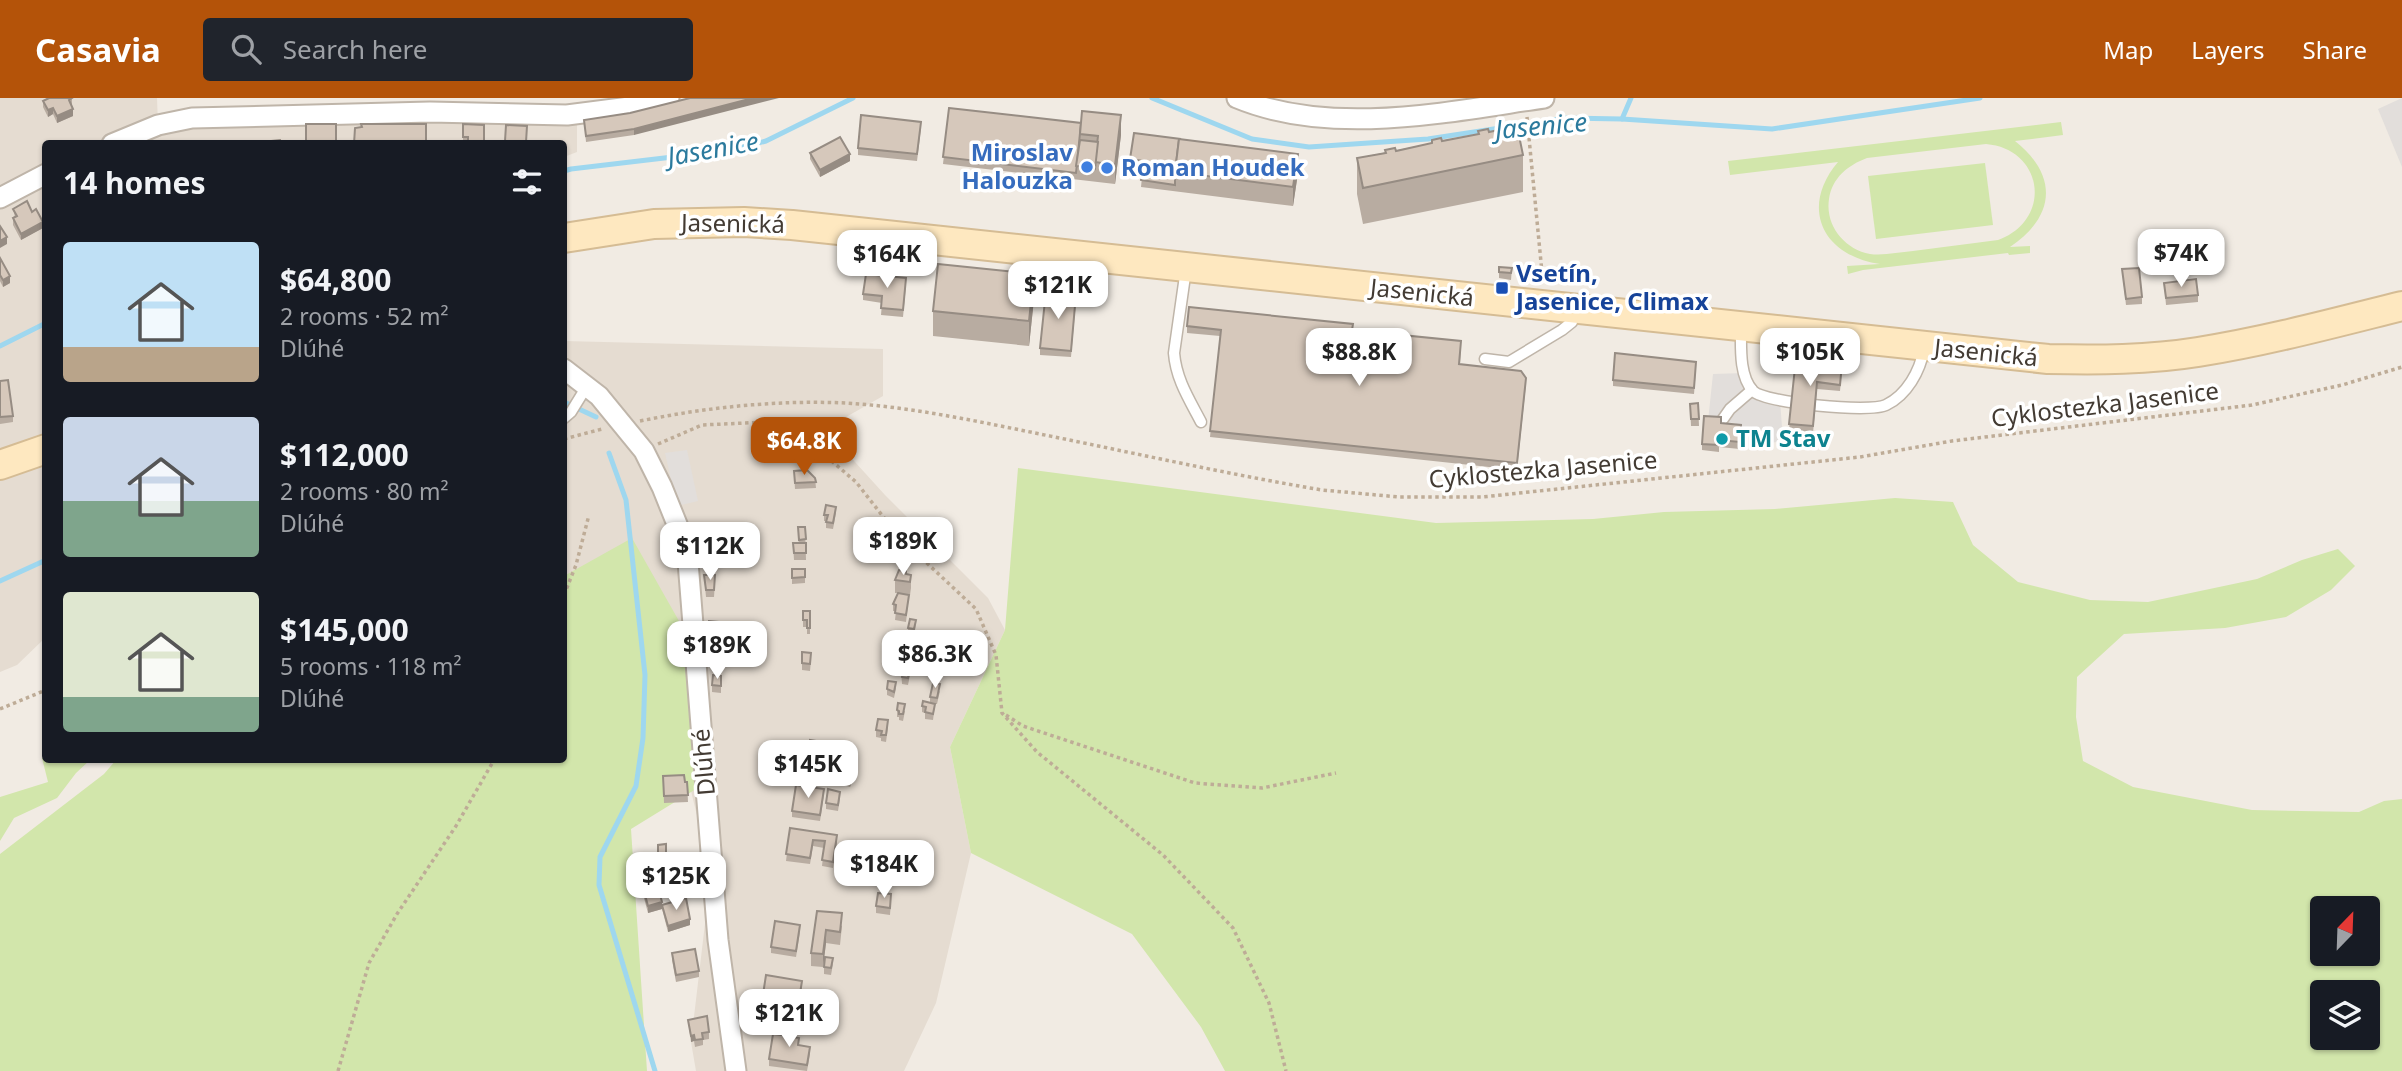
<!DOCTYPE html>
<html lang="en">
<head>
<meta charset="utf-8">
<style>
	:root { --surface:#171b24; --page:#20242c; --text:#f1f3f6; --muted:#9ea1a6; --accent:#b45309 }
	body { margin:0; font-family:"Noto Sans",sans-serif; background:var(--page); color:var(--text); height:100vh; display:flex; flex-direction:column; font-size:26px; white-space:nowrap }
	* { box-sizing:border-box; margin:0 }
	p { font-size:23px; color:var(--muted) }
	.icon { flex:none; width:38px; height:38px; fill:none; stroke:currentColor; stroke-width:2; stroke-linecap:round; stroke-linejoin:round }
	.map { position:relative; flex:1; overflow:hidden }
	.sheet { position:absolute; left:42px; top:42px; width:525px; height:623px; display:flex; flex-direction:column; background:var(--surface); border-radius:7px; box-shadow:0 2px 5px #0004 }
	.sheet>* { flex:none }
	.needle { width:46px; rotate:23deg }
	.tools { position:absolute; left:2310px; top:798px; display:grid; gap:14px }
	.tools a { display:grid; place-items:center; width:70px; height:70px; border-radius:7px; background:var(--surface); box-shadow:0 2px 5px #0004; font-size:35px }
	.price { position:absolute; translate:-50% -60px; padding:0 16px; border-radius:14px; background:#fff; color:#222; font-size:23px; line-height:46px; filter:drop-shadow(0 2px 4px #0008) }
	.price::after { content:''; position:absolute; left:50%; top:42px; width:21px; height:16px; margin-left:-10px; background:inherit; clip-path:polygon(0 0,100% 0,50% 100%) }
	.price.selected { background:var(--accent); color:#fff }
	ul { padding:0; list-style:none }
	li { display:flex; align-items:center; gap:21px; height:175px; padding:0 21px }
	li span { display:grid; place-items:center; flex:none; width:196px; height:140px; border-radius:7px; color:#555 }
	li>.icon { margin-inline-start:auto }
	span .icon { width:84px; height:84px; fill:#fffc; stroke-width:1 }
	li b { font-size:30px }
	h2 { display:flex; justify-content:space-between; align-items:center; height:84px; padding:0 21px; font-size:30px }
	header { display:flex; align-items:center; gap:42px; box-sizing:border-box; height:98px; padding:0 35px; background:var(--accent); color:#fff }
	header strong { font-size:33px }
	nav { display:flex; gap:38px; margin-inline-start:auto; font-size:24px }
	.search { width:490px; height:63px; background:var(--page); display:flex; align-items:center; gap:18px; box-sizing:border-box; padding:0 24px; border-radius:7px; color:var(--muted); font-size:26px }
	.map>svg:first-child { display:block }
	.residential { fill:#e5dcd1 }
	.green { fill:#d2e6ab; fill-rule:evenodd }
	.parking { fill:#e2dedb }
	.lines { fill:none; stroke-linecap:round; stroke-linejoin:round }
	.stream { stroke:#9ed7ef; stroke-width:5 }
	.lane-casing { stroke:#bfb5a9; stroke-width:13 }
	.street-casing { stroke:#bfb5a9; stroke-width:23 }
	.secondary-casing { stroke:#d5bc94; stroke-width:32 }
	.path { stroke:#beac97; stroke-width:3.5; stroke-dasharray:3.5 3.5; stroke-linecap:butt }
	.lane { stroke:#fff; stroke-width:10 }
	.street { stroke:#fff; stroke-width:19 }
	.secondary { stroke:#fee8c0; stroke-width:28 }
	.wall { fill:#b8aca1 }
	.shaded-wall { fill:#968c83 }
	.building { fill:#d6c8bb; stroke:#968c83; stroke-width:2 }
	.shop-dot { fill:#3f7fe0; stroke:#fff; stroke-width:2.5 }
	.transit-dot { fill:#1a4fb4; stroke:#fff; stroke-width:2.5 }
	.culture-dot { fill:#0f9aa8; stroke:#fff; stroke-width:2.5 }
	.labels { text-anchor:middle; stroke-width:7; stroke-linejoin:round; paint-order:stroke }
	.shop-label { font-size:24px; font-weight:bold; fill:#366cbe; stroke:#fff; text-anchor:end }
	.street-label { font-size:24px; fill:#433b33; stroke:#fff }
	.transit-label { font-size:24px; font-weight:bold; fill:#164399; stroke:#fff; text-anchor:start }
	.culture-label { font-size:24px; font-weight:bold; fill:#0d838f; stroke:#fff; text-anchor:start }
	.water-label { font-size:26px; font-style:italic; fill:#2b7a9d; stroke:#fff }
</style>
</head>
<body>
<header>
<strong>Casavia</strong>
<div class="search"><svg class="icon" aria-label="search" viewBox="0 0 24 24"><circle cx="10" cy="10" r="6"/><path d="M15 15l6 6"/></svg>Search here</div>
<nav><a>Map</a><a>Layers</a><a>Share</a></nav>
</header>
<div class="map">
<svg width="2402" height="973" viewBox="0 0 2402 973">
	<rect width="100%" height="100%" fill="#f1ebe3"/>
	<!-- residential -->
	<g class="residential">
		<path d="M0,0H157L158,27L211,28L439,24L577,27V54L564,59V46H46L45,540L17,567L0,574Z"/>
		<path d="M564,243L883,251V298L825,331L885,397L988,500L1005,532L950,649L971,755L936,905L904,973H696L691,944L711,775L642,492L564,500Z"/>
	</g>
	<!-- green -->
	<g class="green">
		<path d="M2061,24L2063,37L2015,43C2059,78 2055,119 2010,149L2030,148V155L2009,157L2008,155L1863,172L1848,176L1847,168L1880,166C1823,158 1799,110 1838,64L1730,77L1728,63ZM1986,46C2044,51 2053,122 1998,142C1970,146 1941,149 1913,153C1899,154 1883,158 1870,156C1844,151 1825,127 1829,101C1832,80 1848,67 1867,60Z"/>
		<path d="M1985,65L1993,127L1876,141L1868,78Z"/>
		<path d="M1018,370L1436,425L1593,421L1664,414L1775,411L1895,400L1953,404L1973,447L2018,484L2090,502L2148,504L2257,481L2302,462L2338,451L2355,468L2331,492L2286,519L2225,530L2124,536L2077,579L2076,619L2083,663L2133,689L2252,712L2359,714L2384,703L2402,701V973H1225L1201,929L1132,836L971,755L950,649L1005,532ZM2368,810V856H2322V810ZM2368,894V940H2322V894Z"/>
		<path d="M632,440L705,569L709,683L631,731L647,973H0V756L104,676L116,662H564V478Z"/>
		<path d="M45,658L46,662H90L76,675L57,700L14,720L0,743V699L48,684L42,660Z"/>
	</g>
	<!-- parking -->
	<g class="parking">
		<path d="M2402,0V69L2378,11Z"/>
		<path d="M1744,275L1748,285L1780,302L1783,343L1744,349V333L1735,325L1708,323L1713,276Z"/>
		<path d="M687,352L698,403L677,408L665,355Z"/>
	</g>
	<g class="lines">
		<!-- stream -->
		<g class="stream">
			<path d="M1152,0L1252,41L1309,49L1428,41L1566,20L1622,21L1772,31L1980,0"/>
			<path d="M1622,21L1631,0"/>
			<path d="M564,73L571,71L732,52L766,43L853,0"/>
			<path d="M0,248L46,225"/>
			<path d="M564,304L596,319"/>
			<path d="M609,355L626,402L645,577L643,640L636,688L600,759L599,787L655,973"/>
			<path d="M0,483L46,462"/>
		</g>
		<defs>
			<g id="lane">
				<path d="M1186,171L1174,255C1176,281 1189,301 1201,324"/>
				<path d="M1741,230C1741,249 1739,278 1753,293C1765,305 1870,315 1886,307C1907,297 1920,273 1924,251"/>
				<path d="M1485,261L1509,264L1562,232L1572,224L1576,212"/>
				<path d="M564,320L571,314L587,288"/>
				<path d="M1723,321L1730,311L1752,292"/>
			</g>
			<g id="street">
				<path d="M1237,0C1331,39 1447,14 1544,0"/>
				<path d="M112,46L158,27L192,20L430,14L567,17L629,9L669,0"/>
				<path d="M0,100L46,76"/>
				<path d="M564,271L599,298L644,353L662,389L687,451L718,842L736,973"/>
			</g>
			<g id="secondary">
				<path d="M564,140L654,126L744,124L792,127L2048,261C2098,262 2148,262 2198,254C2267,243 2334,225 2402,208"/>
				<path d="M0,367L46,351"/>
			</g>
		</defs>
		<!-- lane casing -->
		<use href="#lane" class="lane-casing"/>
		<!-- street casing -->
		<use href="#street" class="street-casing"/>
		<!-- secondary casing -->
		<use href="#secondary" class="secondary-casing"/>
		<!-- path -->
		<g class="path">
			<path d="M1527,19L1543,185"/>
			<path d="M640,323C709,309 776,302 846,305C911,309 976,323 1040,336C1134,355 1227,376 1322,392L1399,399H1482L1860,359L1952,343L2252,307L2342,287L2402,269"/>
			<path d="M564,341L602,331"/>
			<path d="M658,346L702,327L766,324L806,341L856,384L900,440L976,511L996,557L1002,615L1037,654L1163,757L1233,830L1269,905L1286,973"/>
			<path d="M564,497L576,467L589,417"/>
			<path d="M0,611L46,592"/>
			<path d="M1006,617L1023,628L1195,685L1262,690L1336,675"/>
			<path d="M338,973L369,865L397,816L456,728L494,662"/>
		</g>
		<!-- lane -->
		<use href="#lane" class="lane"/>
		<!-- street -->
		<use href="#street" class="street"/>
		<!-- secondary -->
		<use href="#secondary" class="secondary"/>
	</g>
	<!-- wall -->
	<g class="wall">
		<path d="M46,0H72V7H71L73,18L57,25L53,16L48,19L43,9V3L47,1Z"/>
		<path d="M690,0L634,37L586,44L584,22L630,15Z"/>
		<path d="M949,10L1121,37L1115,86L943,66Z"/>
		<path d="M463,26L484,27V46H463Z"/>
		<path d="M506,27L527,28V46H505Z"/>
		<path d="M921,30L917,63L858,57V50Z"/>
		<path d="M1478,33L1489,34L1523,57V94L1363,126L1357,96V60L1478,36Z"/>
		<path d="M810,55L850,63L820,79L810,61Z"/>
		<path d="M1130,61L1298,75L1293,108L1141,89L1143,69L1130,67Z"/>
		<path d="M13,111L43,130L21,142L13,127V120L15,119Z"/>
		<path d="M0,160L10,185L3,189L0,183Z"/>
		<path d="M1499,169L1512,170L1511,182L1499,180Z"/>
		<path d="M2122,171L2142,199V206L2126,207Z"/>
		<path d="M2164,185L2198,197V204L2166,207Z"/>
		<path d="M906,187L903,219L881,217L882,205L863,202V196Z"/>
		<path d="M1034,201L1029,248L933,238V213Z"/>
		<path d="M1076,203L1071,259L1040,257V250Z"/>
		<path d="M1187,228L1352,232L1461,250L1460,266L1526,286L1517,372L1210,339L1220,238L1187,235Z"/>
		<path d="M1796,260L1842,271L1840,293L1817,291L1813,335L1789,332Z"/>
		<path d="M1696,271L1694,296L1613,288V282Z"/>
		<path d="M0,283L13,318V324L0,326Z"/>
		<path d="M1698,305L1699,328H1691L1690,306Z"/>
		<path d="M1721,325L1741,334L1740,351L1719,349V354L1702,352V346Z"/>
		<path d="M794,373L815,380L816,390L795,391Z"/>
		<path d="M836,415L833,431L826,430V423H824V417Z"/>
		<path d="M798,429H805L806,462H794L793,445H799Z"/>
		<path d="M792,471H805V485L792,486Z"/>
		<path d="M906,476L911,477V490L910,497H909L906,524L895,522L896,513H893V506L898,495H895V482Z"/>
		<path d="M704,477L715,484L714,499H706Z"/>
		<path d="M803,513H810V536H807V529H803Z"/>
		<path d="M916,522L914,544L908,543V530Z"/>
		<path d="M709,523L718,528L721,529L720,540H709Z"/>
		<path d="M947,537L946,552L947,559L945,571L936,569L938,555H937V548Z"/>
		<path d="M900,551L898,561L891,558V552Z"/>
		<path d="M802,554L811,562L810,573L802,572Z"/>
		<path d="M901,572H911L908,587L902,586Z"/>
		<path d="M721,578V595L712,594V587Z"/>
		<path d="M896,590L894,600L887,597V591Z"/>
		<path d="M940,593L937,606H935L933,622L925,621V615L922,614V608L930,604V599Z"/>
		<path d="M897,612L905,613L903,623L899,622V619H897Z"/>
		<path d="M888,629L886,644L881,643V640L876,639V632Z"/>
		<path d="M854,655L852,666L854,673L850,689L838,686V679L841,667L829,665L828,672L807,669V663Z"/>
		<path d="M663,678L687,684L688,704L664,705Z"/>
		<path d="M824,697L820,723L792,719V713Z"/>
		<path d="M840,700L838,713L826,711V705Z"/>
		<path d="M790,730L837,744L833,770L822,768L824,750L813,748L810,766L786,763Z"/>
		<path d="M666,746V764H658V747Z"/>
		<path d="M644,793L662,807L690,827L668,834L662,811L648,815L644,800Z"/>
		<path d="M891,803L890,817L876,815V808Z"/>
		<path d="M817,813L842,828L840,847L826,845L823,869L811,868V855Z"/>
		<path d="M800,834L796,859L771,855V849Z"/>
		<path d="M672,855L699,873V879L676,884L672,862Z"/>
		<path d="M833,866L831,877L824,876V869Z"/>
		<path d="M802,890L798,915L762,909V903Z"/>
		<path d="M688,922L709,934V941L703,942V947L695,949L694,943L691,944Z"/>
		<path d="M792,939L799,947L810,956L807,973L769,968V961Z"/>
	</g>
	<!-- shaded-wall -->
	<g class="shaded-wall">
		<path d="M753,0H779L634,37V31Z"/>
		<path d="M53,10V16L48,19V12Z"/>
		<path d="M73,11V18L57,25V18Z"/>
		<path d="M1121,17V37L1115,86V67Z"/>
		<path d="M850,56V63L820,79V72Z"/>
		<path d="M1298,56V75L1293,108V89Z"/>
		<path d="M43,124V130L21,142V136Z"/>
		<path d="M7,139V146L0,150V143Z"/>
		<path d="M1034,176V201L1029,248V223Z"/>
		<path d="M10,178V185L3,189V182Z"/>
		<path d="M854,667V673L850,689V682Z"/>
		<path d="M662,804V811L648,815V808Z"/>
		<path d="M690,821V827L668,834V828Z"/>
		<path d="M826,832V845L823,869V856Z"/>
		<path d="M694,937V943L691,944V938Z"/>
	</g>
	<!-- building -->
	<g class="building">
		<path d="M49,0H72L69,2L73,11L57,18L53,10L48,12L43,3Z"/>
		<path d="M690,0H753L634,31L586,38L584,22L630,15Z"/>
		<path d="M949,10L1081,25L1076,75L943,59Z"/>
		<path d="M1082,13L1121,17L1115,67L1095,64L1098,38L1080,36Z"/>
		<path d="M861,17L921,24L917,56L858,50Z"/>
		<rect x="306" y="26" width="30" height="20"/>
		<path d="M361,26H426V46H354L355,30L362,29Z"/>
		<path d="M463,26L484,27V45L468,44V39H463Z"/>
		<path d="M506,27L527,28L526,44L505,43Z"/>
		<path d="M1517,28L1523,57L1363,90L1357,60L1386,55L1385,52L1395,50L1396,53L1432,45V42L1441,40L1442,43L1479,36L1478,33L1488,31L1489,34Z"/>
		<path d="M1134,35L1181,41H1179L1175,74V87L1141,82L1144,63L1130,61Z"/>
		<path d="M840,39L850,56L820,72L810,55Z"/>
		<path d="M1179,41L1298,56L1293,89L1175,74Z"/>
		<path d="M280,42L281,46H241Z"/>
		<path d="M1080,42L1098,44L1095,71L1076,68Z"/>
		<path d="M27,103L32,114L36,111L43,124L21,136L13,120L17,118L13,111Z"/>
		<path d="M0,128L7,139L0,143Z"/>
		<path d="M0,160L10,178L3,182L0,177Z"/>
		<path d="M938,166L1034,176L1029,223L933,213Z"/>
		<path d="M1499,169L1512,170L1511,175L1499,174Z"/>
		<path d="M2139,170L2142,199L2126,201L2122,171Z"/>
		<path d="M866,176L906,180L903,212L881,210L882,198L863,196Z"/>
		<path d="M2196,181L2198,197L2166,200L2164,185Z"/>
		<path d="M1046,193L1076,196L1071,253L1040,250Z"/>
		<path d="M1189,209L1353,226L1352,232L1461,243L1459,266L1521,273L1526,280L1517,365L1210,333L1221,232L1187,228Z"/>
		<path d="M1615,255L1696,264L1694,290L1613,282Z"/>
		<path d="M1796,260L1842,265L1840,287L1817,284L1813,328L1789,326Z"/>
		<path d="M8,282L13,318L0,319V283Z"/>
		<path d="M1698,305L1699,321H1691L1690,306Z"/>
		<path d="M1704,318L1721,319V325L1741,327L1740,344L1719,342V347L1702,346Z"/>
		<path d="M807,372L815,380L816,384L795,385L794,373Z"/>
		<path d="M826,407L836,409L833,425L826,424L828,417H824Z"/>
		<path d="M798,429H805L806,441L799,442Z"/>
		<path d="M793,445H806V455H794Z"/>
		<path d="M792,471H805V479L792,480Z"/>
		<path d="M899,472L906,473V476L911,477L910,484L895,482Z"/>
		<path d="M704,477H715L714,492H706Z"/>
		<path d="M898,495L909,497L906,517L895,515L896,507L893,506Z"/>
		<path d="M803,513H810V530H807V522H803Z"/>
		<path d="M910,521L916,522L914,531L908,530Z"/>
		<path d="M709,523L718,524V528L721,529L720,534L709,533Z"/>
		<path d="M939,536L947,537L946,550L937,548Z"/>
		<path d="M892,544L900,545L898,555L891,552Z"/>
		<path d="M939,551L947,553L945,565L936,563Z"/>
		<path d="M802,554L811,555L810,566L802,565Z"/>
		<path d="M903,564L911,565L908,580L902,579L903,572H901Z"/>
		<path d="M713,577L721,578V588L712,587Z"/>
		<path d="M888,583L896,584L894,594L887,591Z"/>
		<path d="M933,585L940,586L937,600L930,599Z"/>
		<path d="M923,603L935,606L933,616L925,614L926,609L922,608Z"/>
		<path d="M898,605L905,606L903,616H899V613L897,612Z"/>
		<path d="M878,621L888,622L886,637H881L882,633L876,632Z"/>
		<path d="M810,642L854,649L851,662L829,659L828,666L807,663Z"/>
		<path d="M842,664L854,667L850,682L838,679Z"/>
		<path d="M684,677L685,684H687L688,697L664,698L663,678Z"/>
		<path d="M796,687L824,691L820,717L792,713Z"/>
		<path d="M828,691L840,694L838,707L826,705Z"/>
		<path d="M790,730L837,737L833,764L822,762L825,743L813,742L810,760L786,756Z"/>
		<path d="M666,746V757H658V747Z"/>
		<path d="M658,789L662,804L648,808L644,793Z"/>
		<path d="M878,795L891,796L890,810L876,808Z"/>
		<path d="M686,800L690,821L668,828L662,807Z"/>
		<path d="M817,813L842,815L840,834L826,832L823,856L811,855Z"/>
		<path d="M775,823L800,827L796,853L771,849Z"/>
		<path d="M695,851L699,873L676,877L672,855Z"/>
		<path d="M825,859L833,860L831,870L824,869Z"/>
		<path d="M766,877L802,883L798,908L762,903Z"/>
		<path d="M707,918L709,934L702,935L703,941L695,942L694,937L691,938L688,922Z"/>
		<path d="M782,933L792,934L791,939L799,940L798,947L810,949L807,967L769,961L773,936L781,937Z"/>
	</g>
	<!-- markers -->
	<g class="shop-dot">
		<circle cx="1087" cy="69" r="7"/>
		<circle cx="1107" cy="70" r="7"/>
	</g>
	<rect class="transit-dot" x="1495" y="183" width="14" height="14" rx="3.5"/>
	<circle class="culture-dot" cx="1722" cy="341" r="7"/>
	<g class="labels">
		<!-- shop labels -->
		<g class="shop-label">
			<text x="1073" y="63">Miroslav<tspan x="1073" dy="28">Halouzka</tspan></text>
			<text x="1121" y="78" text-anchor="start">Roman Houdek</text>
		</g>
		<!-- street labels -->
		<g class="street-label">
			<text transform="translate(733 126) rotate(1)" y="8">Jasenická</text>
			<text transform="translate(1422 195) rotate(6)" y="8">Jasenická</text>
			<text transform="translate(1986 255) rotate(6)" y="8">Jasenická</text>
			<text transform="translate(2105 307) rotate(-7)" y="8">Cyklostezka Jasenice</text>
			<text transform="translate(1543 372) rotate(-5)" y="8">Cyklostezka Jasenice</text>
			<text transform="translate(704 664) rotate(-95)" y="8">Dlúhé</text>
		</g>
		<!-- transit labels -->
		<g class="transit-label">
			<text x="1516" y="184">Vsetín,<tspan x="1516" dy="28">Jasenice, Climax</tspan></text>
		</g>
		<!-- culture labels -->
		<g class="culture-label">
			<text x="1736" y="349">TM Stav</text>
		</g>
		<!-- water labels -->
		<g class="water-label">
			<text transform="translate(1541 28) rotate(-5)" y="9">Jasenice</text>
			<text transform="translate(713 51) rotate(-10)" y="9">Jasenice</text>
		</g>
	</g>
</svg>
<div class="tools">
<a><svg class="needle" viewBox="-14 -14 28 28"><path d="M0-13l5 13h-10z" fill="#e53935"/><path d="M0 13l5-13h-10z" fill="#9ea1a6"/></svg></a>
<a><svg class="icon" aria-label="layers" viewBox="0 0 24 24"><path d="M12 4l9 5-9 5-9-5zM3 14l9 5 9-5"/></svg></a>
</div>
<b class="price" style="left:2181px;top:191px">$74K</b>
<b class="price" style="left:887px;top:192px">$164K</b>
<b class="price" style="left:1058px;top:223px">$121K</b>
<b class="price" style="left:1359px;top:290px">$88.8K</b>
<b class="price" style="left:1810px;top:290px">$105K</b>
<b class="price selected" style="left:804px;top:379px">$64.8K</b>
<b class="price" style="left:903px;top:479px">$189K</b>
<b class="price" style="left:710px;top:484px">$112K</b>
<b class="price" style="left:717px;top:583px">$189K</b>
<b class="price" style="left:935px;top:592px">$86.3K</b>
<b class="price" style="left:808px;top:702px">$145K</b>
<b class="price" style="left:884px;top:802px">$184K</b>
<b class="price" style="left:676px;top:814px">$125K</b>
<b class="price" style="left:789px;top:951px">$121K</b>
<section class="sheet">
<h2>14 homes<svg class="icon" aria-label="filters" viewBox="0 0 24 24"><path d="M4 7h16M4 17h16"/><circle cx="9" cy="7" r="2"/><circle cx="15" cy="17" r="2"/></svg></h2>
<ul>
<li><span style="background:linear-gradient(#bfe0f5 75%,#b9a48a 0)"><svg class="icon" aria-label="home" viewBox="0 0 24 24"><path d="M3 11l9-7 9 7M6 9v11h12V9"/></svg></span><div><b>$64,800</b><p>2 rooms · 52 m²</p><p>Dlúhé</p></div></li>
<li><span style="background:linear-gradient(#c9d6e8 60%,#7fa58c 0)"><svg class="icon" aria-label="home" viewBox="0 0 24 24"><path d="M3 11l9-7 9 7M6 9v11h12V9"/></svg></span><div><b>$112,000</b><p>2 rooms · 80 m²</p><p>Dlúhé</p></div></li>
<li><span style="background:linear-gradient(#dfe7d0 75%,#7fa58c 0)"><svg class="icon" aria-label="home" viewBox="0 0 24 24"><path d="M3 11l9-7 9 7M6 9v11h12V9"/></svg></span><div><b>$145,000</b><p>5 rooms · 118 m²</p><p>Dlúhé</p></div></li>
</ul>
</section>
</div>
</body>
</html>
